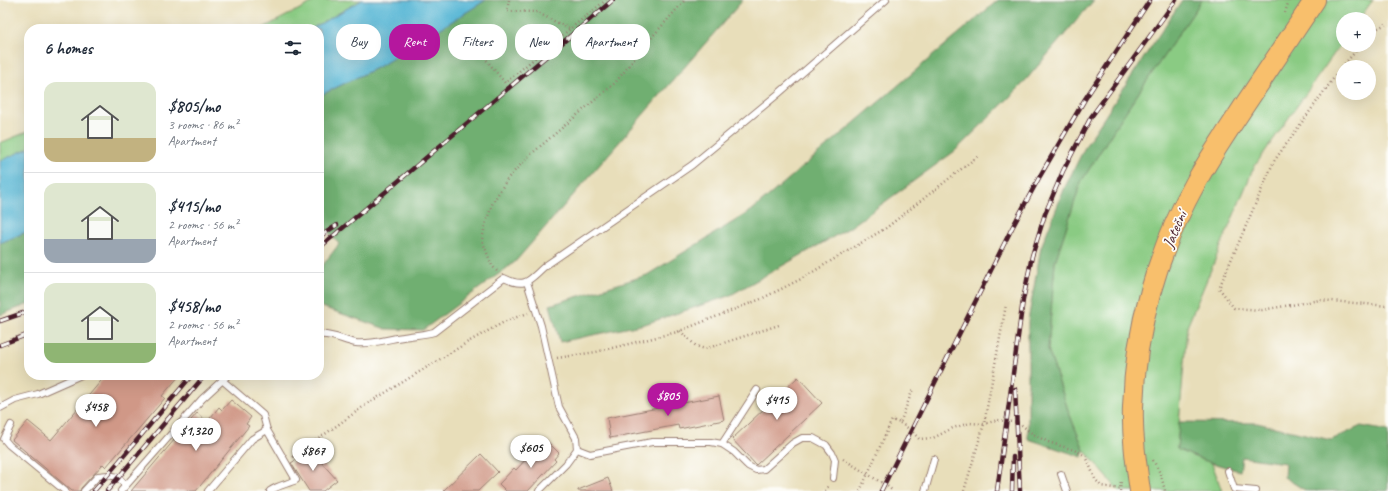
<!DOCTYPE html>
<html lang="en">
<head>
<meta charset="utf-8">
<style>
	:root { --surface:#fff; --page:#f6f6f7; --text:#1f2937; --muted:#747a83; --line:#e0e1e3; --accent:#b5179e }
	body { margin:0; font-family:Caveat,sans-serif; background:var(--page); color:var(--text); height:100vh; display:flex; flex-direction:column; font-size:15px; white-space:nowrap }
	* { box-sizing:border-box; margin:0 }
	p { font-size:13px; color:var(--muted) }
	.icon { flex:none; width:22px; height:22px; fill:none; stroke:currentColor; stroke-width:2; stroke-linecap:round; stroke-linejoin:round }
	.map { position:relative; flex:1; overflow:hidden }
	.side { position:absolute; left:24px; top:24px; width:300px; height:356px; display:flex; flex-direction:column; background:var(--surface); border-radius:16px; box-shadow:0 4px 16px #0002 }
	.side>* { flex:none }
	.top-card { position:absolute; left:336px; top:24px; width:380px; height:36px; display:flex; gap:8px }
	.fabs { position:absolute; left:1336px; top:12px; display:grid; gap:8px }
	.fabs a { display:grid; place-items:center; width:40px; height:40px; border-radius:50%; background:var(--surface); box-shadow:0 4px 16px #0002; font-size:20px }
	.price { position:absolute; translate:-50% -34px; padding:0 9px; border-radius:14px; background:#fff; color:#222; font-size:13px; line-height:26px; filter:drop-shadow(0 1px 2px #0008) }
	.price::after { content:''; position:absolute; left:50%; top:24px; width:12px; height:9px; margin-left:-6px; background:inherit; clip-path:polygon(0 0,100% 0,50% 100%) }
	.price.current { background:var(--accent); color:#fff }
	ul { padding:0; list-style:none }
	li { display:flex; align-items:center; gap:12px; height:100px; padding:0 20px }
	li+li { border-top:1px solid var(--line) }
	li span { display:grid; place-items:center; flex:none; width:112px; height:80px; border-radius:12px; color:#555 }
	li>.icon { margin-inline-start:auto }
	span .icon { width:48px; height:48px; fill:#fffc; stroke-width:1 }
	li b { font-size:17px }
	h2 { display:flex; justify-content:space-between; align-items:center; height:48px; padding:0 20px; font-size:17px }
	.tag { padding:0 14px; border-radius:16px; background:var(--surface); box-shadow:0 4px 16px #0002; font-size:14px; line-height:36px }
	.tag.current { background:var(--accent); color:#fff }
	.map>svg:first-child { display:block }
	.green { fill:#8acb83; stroke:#6a7557 }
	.forest { fill:#6faf71; stroke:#5c674e }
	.water { fill:#58b7d6; stroke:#516b80 }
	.building { fill:#d09887 }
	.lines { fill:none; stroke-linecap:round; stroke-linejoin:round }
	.lane-casing { stroke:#997e72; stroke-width:8 }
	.primary-casing { stroke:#997e72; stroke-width:22 }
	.path { stroke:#997e72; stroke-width:2.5; stroke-dasharray:1 3; stroke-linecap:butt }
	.lane { stroke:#fff; stroke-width:6 }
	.primary { stroke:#f8bf6c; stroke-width:20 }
	.rail-casing { stroke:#4a1f2b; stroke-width:4.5 }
	.rail { stroke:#fdfcf7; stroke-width:3; stroke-dasharray:9; stroke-linecap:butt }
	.labels { text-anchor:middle; stroke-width:3.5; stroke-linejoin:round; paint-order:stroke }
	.street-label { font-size:16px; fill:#4a1f2b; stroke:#fdfcf7 }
</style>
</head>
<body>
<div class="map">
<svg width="1388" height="491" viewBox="0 0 1388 491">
	<rect width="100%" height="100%" fill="#fdfcf7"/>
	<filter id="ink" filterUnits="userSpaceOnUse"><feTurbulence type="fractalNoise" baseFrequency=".025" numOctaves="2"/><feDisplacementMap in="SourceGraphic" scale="8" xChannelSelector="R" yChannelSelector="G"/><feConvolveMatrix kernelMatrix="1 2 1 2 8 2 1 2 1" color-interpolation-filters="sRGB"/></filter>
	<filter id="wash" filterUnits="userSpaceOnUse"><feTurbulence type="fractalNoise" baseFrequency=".012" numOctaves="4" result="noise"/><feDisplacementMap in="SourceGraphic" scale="16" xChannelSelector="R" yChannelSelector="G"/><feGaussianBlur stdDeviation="0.9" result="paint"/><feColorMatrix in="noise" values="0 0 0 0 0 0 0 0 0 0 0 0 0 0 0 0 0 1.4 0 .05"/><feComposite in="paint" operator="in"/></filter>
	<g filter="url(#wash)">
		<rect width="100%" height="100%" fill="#e8deba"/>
		<!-- green -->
		<g class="green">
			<path d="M317,0H362L311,29H261Z"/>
			<path d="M1202,0H1373L1359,19H1343V41L1254,167L1187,327L1177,449L1195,457L1212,463L1222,491H1119L1084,450L1069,413L1048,349L1055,262L1081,182L1122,117Z"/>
			<path d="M29,131V148L0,161V143Z"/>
		</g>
		<!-- forest -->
		<g class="forest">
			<path d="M486,0H743L515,262L423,330L386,329L319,306V270L339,244L322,225L319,226V96L382,65Z"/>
			<path d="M998,0H1094L1020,87L955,151L849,228L729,296L645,324L560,342L550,305L647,275L751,211Z"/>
			<path d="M1182,0H1202L1122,117L1081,182L1055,262L1048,349L1069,413L1084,450L1082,457L1028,439V321L1041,247L1065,187L1086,145Z"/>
			<path d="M29,231V304L0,315V243Z"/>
			<path d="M1179,422L1257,423L1331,440L1361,426L1388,431V491H1306L1284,477L1285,463L1242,457L1240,471C1218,465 1197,459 1177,449Z"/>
		</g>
		<!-- water -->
		<g class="water">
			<path d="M362,0H486L382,65L319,96V29H311Z"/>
			<path d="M29,148V231L0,243V161Z"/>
		</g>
		<g id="blocks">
			<!-- building -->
			<g class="building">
				<path d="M106,375H180L162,396L165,398L106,467L103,464L81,488L80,491H72L12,440L28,421L51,440Z"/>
				<path d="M798,377L822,403L756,465L732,439Z"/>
				<path d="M719,396L724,420L679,429L678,425L610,438L607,418Z"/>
				<path d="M231,400L251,417L246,424L249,426L196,491H131L197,413L207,422L219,407L222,410Z"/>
				<path d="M547,441L559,453L554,459L556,461L528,491H506L499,484L514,468L516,470L539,445Z"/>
				<path d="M313,449L321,462L337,480L323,491H309L291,463Z"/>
				<path d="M481,454L498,472L478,491H443Z"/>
				<path d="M608,478L613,491H578V490Z"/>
			</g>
		</g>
	</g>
	<g filter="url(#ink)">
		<use href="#blocks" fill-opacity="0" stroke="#997e72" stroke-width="1"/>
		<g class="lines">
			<defs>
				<g id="lane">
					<path d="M527,282L541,326L559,407L576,438L577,449L566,464L539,491"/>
					<path d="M319,335C331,333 344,341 356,343C371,345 387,339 403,337C413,335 423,335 434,332L504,278C526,289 529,280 545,266L692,165L778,94L886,0"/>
					<path d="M0,408L15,400L38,394L81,375"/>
					<path d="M11,425L4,439L9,445L65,491"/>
					<path d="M267,430L296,480C288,484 278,485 270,491"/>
					<path d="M722,444L757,390"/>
					<path d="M577,449L590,454L652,442H711L722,444L734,452L748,466L756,470L764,469L793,443L802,438H813L826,445L832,453L835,460L833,478"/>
					<path d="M1228,471L1234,489L1256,491"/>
					<path d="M1061,474L1067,491"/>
					<path d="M84,491L98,476L108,475L118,477L125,485"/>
					<path d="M121,491L202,399L228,375"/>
					<path d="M208,491L252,439L267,430L263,415L222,380"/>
					<path d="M925,491L934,459"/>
				</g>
				<path id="primary" d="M1140,491C1136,463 1132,435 1133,407C1135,328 1158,250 1196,182C1211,155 1229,129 1246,103C1269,69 1292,34 1315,0"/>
			</defs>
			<!-- lane casing -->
			<use href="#lane" class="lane-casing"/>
			<!-- primary casing -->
			<use href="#primary" class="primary-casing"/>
			<!-- path -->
			<g class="path">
				<path d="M509,0L507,11L536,12L570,29L606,0"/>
				<path d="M1285,13L1289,0"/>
				<path d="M1369,36L1376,29L1388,23"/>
				<path d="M1361,45L1341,68L1274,161L1219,288L1234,308L1262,310L1320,300L1388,306"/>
				<path d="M484,57L505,83L570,29"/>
				<path d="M497,271L492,266L482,240L485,225L493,202L508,178L530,155L615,83L653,36L685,0"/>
				<path d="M680,331L696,346L705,349L779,325"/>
				<path d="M557,358L596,352L677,332L761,299L801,279L886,228L978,156"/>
				<path d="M900,423L911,430L919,439L933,438L953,428L970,423L984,424L998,420L1019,423L1033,434L1048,442L1074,450L1086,456L1095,479L1101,486L1120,489"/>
				<path d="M293,457L367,404L468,342L506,321L528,313"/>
				<path d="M843,459L887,486L893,491"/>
				<path d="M1153,460L1161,475L1165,491"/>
				<path d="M825,491L828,486"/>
				<path d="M860,491L892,420L900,423L913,389"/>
				<path d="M964,491L984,424L1006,305"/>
				<path d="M1120,491L1121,480"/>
			</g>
			<!-- lane -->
			<use href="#lane" class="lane"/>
			<!-- primary -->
			<use href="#primary" class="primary"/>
			<defs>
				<g id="rail">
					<path d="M319,237L337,225"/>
					<path d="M319,248L613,0"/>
					<path d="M0,321L29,311"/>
					<path d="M0,345L29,334"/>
					<path d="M1015,389L1020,491"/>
					<path d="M94,491L192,375"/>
					<path d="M107,491L205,375"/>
					<path d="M881,491L1012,228L1040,176L1085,99L1150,0"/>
					<path d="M997,491L1023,300L1032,256L1045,214L1063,171L1091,117L1176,0"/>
					<path d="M1012,491L1013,457"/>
				</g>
			</defs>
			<!-- rail casing -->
			<use href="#rail" class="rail-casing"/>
			<!-- rail -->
			<use href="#rail" class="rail"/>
		</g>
	</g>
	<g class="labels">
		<!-- street labels -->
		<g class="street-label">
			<text transform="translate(1174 229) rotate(-67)" y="6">Jateční</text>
		</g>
	</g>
</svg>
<div class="fabs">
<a>+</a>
<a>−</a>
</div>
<b class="price current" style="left:668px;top:417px">$805</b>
<b class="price" style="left:777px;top:421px">$415</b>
<b class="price" style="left:96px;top:428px">$458</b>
<b class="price" style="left:196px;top:452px">$1,320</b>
<b class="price" style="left:531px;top:469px">$605</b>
<b class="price" style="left:313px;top:472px">$867</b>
<div class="top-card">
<a class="tag">Buy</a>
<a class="tag current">Rent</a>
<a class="tag">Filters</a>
<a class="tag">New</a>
<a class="tag">Apartment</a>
</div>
<section class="side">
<h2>6 homes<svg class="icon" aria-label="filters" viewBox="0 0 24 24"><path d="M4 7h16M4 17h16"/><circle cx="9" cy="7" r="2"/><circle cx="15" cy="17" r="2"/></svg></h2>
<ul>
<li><span style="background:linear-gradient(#dfe7d0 70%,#c2b280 0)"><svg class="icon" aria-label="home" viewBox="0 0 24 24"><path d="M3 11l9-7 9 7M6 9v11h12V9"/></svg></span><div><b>$805/mo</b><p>3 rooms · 86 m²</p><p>Apartment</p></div></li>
<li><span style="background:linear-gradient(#dfe7d0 70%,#9aa5b1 0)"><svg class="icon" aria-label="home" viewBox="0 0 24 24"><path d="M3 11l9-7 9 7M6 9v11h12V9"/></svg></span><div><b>$415/mo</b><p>2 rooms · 56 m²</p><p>Apartment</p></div></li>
<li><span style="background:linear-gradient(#dfe7d0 75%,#8fb573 0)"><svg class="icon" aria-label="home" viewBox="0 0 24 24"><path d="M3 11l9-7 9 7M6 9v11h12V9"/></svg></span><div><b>$458/mo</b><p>2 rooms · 56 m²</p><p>Apartment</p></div></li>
</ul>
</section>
</div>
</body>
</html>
